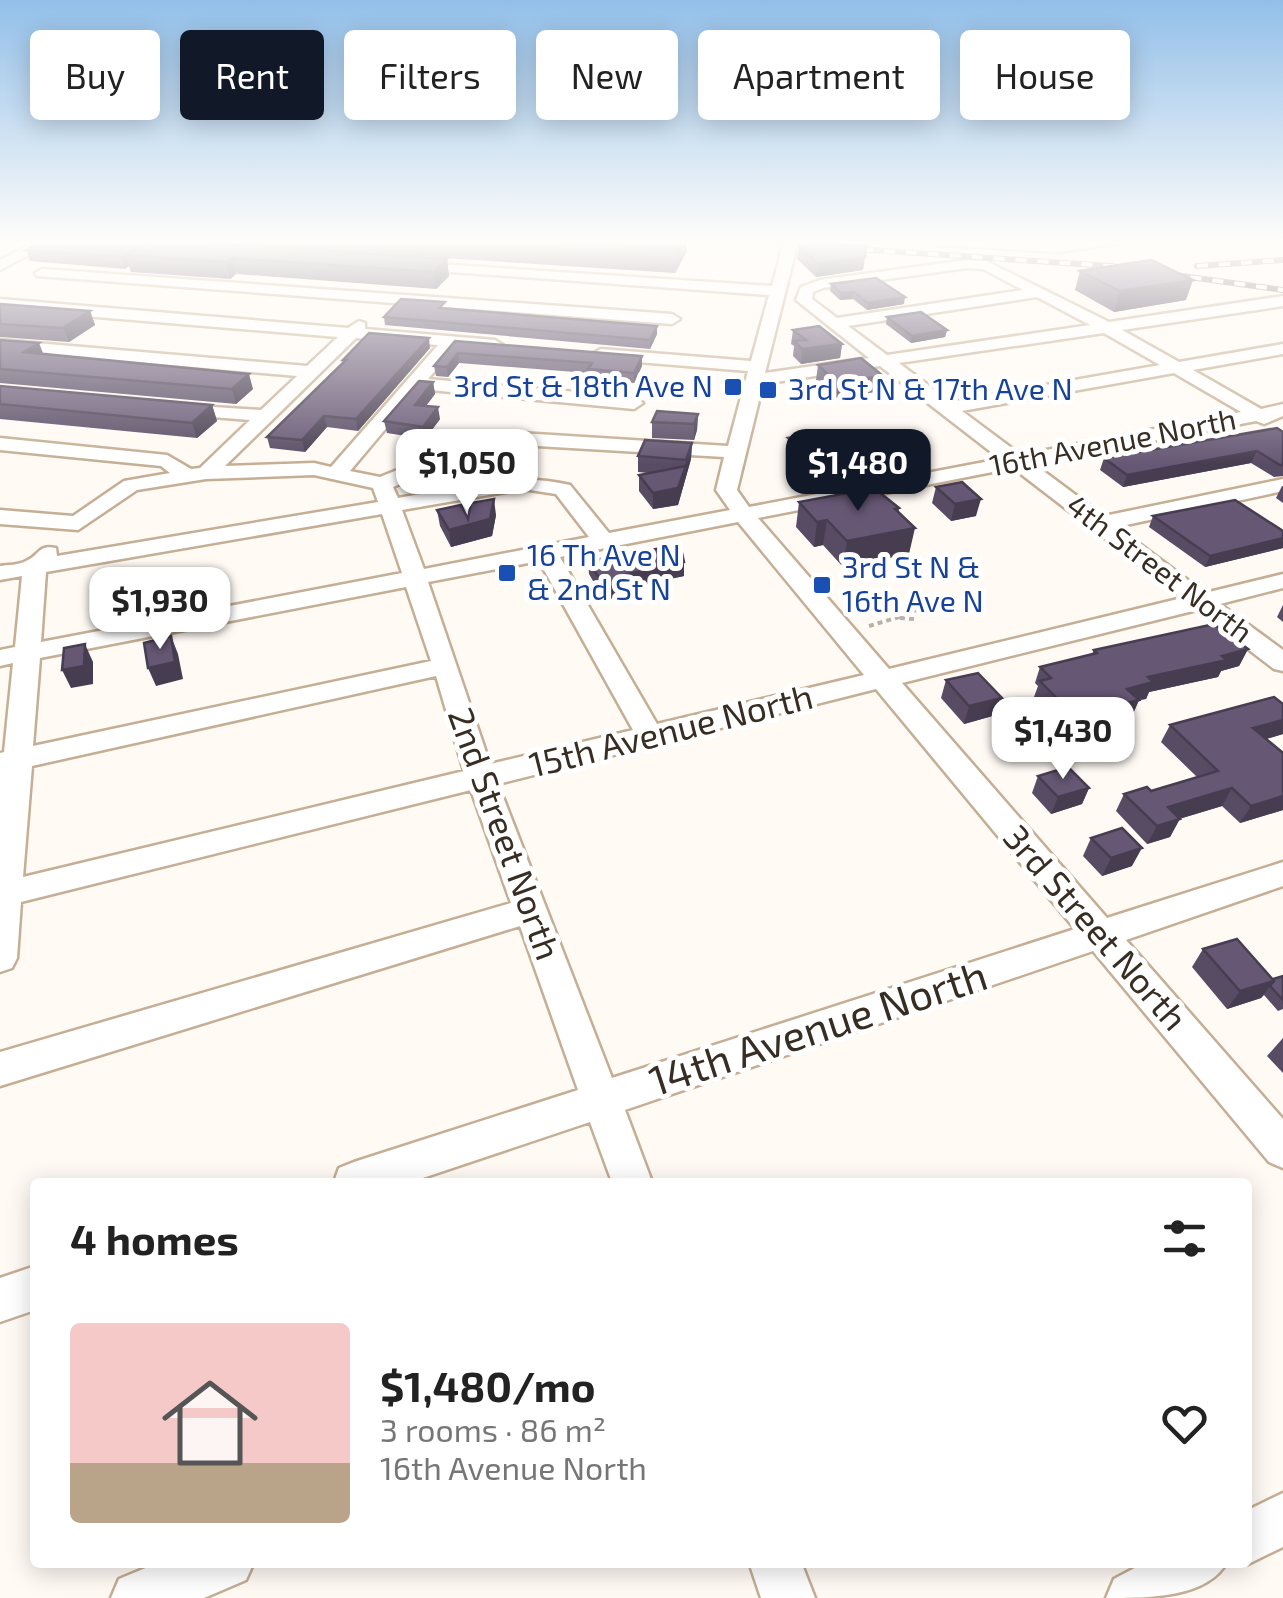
<!DOCTYPE html>
<html lang="en">
<head>
<meta charset="utf-8">
<style>
	:root { --surface:#fff; --page:#f2f2f2; --text:#222; --muted:#767676; --accent:#111827 }
	body { margin:0; font-family:"Exo 2",sans-serif; background:var(--page); color:var(--text); height:100vh; display:flex; flex-direction:column; font-size:38px; white-space:nowrap }
	* { box-sizing:border-box; margin:0 }
	p { font-size:32px; color:var(--muted) }
	.icon { flex:none; width:55px; height:55px; fill:none; stroke:currentColor; stroke-width:2; stroke-linecap:round; stroke-linejoin:round }
	.map { position:relative; flex:1; overflow:hidden }
	.panel { position:absolute; left:30px; top:1178px; width:1222px; height:390px; display:flex; flex-direction:column; background:var(--surface); border-radius:10px; box-shadow:0 5px 25px #0003 }
	.panel>* { flex:none }
	.hud { position:absolute; left:30px; top:30px; width:1225px; height:90px; display:flex; gap:20px }
	.price { position:absolute; translate:-50% -85px; padding:0 22px; border-radius:20px; background:#fff; color:#222; font-size:32px; line-height:65px; filter:drop-shadow(0 2px 5px #0008) }
	.price::after { content:''; position:absolute; left:50%; top:60px; width:30px; height:22px; margin-left:-15px; background:inherit; clip-path:polygon(0 0,100% 0,50% 100%) }
	.price.active { background:var(--accent); color:#fff }
	ul { padding:0; list-style:none }
	li { display:flex; align-items:center; gap:30px; height:250px; padding:0 40px }
	li span { display:grid; place-items:center; flex:none; width:280px; height:200px; border-radius:10px; color:#555 }
	li>.icon { margin-inline-start:auto }
	span .icon { width:120px; height:120px; fill:#fffc; stroke-width:1 }
	li b { font-size:42px }
	h2 { display:flex; justify-content:space-between; align-items:center; height:120px; padding:0 40px; font-size:42px }
	.chip { padding:0 35px; border-radius:10px; background:var(--surface); box-shadow:0 5px 25px #0003; font-size:35px; line-height:90px }
	.chip.active { background:var(--accent); color:#fff }
	.map>svg:first-child { display:block }
	.lines { fill:none; stroke-linecap:round; stroke-linejoin:round }
	.minor-casing { stroke:#c5ae94; stroke-width:5 }
	.path { stroke:#b8b2aa; stroke-width:4; stroke-dasharray:5 4; stroke-linecap:butt }
	.minor { fill:#fff; fill-rule:evenodd }
	.rail-casing { stroke:#70685f; stroke-width:6 }
	.rail { stroke:#fff; stroke-width:4; stroke-dasharray:11; stroke-linecap:butt }
	.wall { fill:#584b64 }
	.shaded-wall { fill:#473d51 }
	.building { fill:#665774; stroke:#473d51; stroke-width:2.5 }
	.transit-dot { fill:#1a4fb4; stroke:#fff; stroke-width:4 }
	.labels { text-anchor:middle; stroke-width:10; stroke-linejoin:round; paint-order:stroke }
	.far-transit-label { font-size:30px; fill:#164399; stroke:#fff; text-anchor:start }
	.far-street-label { font-size:30px; fill:#372d23; stroke:#fff }
	.street-label { font-size:35px; fill:#372d23; stroke:#fff }
	.near-street-label { font-size:42px; fill:#372d23; stroke:#fff }
</style>
</head>
<body>
<div class="map">
<svg width="1283" height="1598" viewBox="0 0 1283 1598">
	<rect width="100%" height="100%" fill="#fffaf4"/>
	<g class="lines">
		<defs>
			<g id="minor">
				<path d="M37,241H55L0,270V260Z"/>
				<path d="M784,241H798L765,373L869,358L796,300L801,287L820,280L967,260L986,261L1109,322L1283,296V306L1122,330L1179,362L1283,344V354L1193,370L1261,409L1283,404V416L1264,424L1256,421L1034,464L1104,516L1283,479V491L1117,527L1205,593L1283,574V588L1220,604L1283,650V671L1274,669L1197,610L902,683L1107,918L1283,862V886L1126,940L1283,1119V1168L1269,1162L1093,951L625,1110L652,1182H612L590,1122L411,1182H334L339,1168L354,1162L578,1090L520,926L0,1086V1052L511,903L471,790L21,902L17,958L12,968L0,972V753L4,752L13,663L0,666V650L15,647L22,576L0,580V566C7,565 20,565 26,561C40,555 38,544 56,548L57,556L378,502L373,488L314,475L206,479L137,490L78,530L0,524V510L73,516L124,481L170,473L161,466L0,450V438L167,455L191,469L200,468L250,420L174,414L165,408L167,404L261,410L297,376L0,350V340L307,366L338,337L0,309V299L348,328L359,321L365,323V329L495,340L503,345L501,349L455,347L428,379L634,397L643,403L634,409L419,389L350,471L380,477L459,445L520,433L728,446L748,371L601,359L592,354L601,349L751,361L769,295L410,269L405,268V262L772,286ZM967,268L983,269L1023,290L837,318L812,299L813,292L823,288ZM1037,297L1090,325L887,355L848,326ZM1104,333L1160,365L950,402L899,363ZM356,338L438,345L331,467L314,463L225,466ZM880,366L1000,459L749,507L737,490L763,384ZM1174,373L1241,412L1021,455L962,411ZM520,445L724,457L716,490L730,510L609,533L570,485C513,471 455,488 398,498L393,487L471,454ZM1013,468L1182,598L889,669L758,518ZM523,489L556,494L589,537L424,569L402,510ZM382,514L402,573L41,642L46,572ZM738,522L864,675L657,724L560,557ZM539,561L633,730L490,764L428,582ZM406,587L431,661L33,746L40,658ZM436,676L464,771L23,877L32,766ZM876,689L1075,929L612,1078L498,784Z"/>
				<path d="M931,241H1134L1060,252L938,245Z"/>
				<path d="M42,269L672,314L680,319L672,324L37,276L35,273Z"/>
				<path d="M35,1266V1310L0,1322V1278Z"/>
				<path d="M1283,1493V1547L1248,1564L1245,1562L1248,1510Z"/>
				<path d="M160,1562H254L246,1580L204,1598H111L119,1579Z"/>
				<path d="M749,1562H801L815,1598H761Z"/>
				<path d="M1146,1562H1227C1207,1598 1149,1598 1106,1598L1114,1579Z"/>
			</g>
		</defs>
		<!-- minor casing -->
		<use href="#minor" class="minor-casing"/>
		<!-- path -->
		<g class="path">
			<path d="M900,618L914,619L909,614"/>
			<path d="M869,626L899,617L895,613L942,607"/>
		</g>
		<!-- minor -->
		<use href="#minor" class="minor"/>
		<defs>
			<g id="rail">
				<path d="M840,248L1111,266L1283,290"/>
				<path d="M1197,266L1283,260"/>
			</g>
		</defs>
		<!-- rail casing -->
		<use href="#rail" class="rail-casing"/>
		<!-- rail -->
		<use href="#rail" class="rail"/>
	</g>
	<!-- wall -->
	<g class="wall">
		<path d="M243,241H687V251L675,273L244,245Z"/>
		<path d="M800,242L866,246L863,270L816,277L797,259Z"/>
		<path d="M26,250L447,259L449,276L436,289L236,274L230,279L131,272L129,266L125,269L30,261Z"/>
		<path d="M1080,271L1186,300L1114,312L1075,290Z"/>
		<path d="M831,284L904,304L867,310L853,299L840,300L830,291Z"/>
		<path d="M0,304L90,311L95,325L69,342L0,337Z"/>
		<path d="M446,309L657,334L650,349L385,325L384,317Z"/>
		<path d="M887,317L947,330L945,337L911,343L886,324Z"/>
		<path d="M793,330L842,344L840,358L801,364L793,356L794,346L791,344Z"/>
		<path d="M0,340L43,354L253,389L236,404L0,383Z"/>
		<path d="M455,341L642,366L634,383L589,380L588,373L459,363L448,377L436,376L434,366Z"/>
		<path d="M430,348L358,431L327,427L305,452L270,448L267,437L343,364V360Z"/>
		<path d="M818,365L881,391L833,398L816,380Z"/>
		<path d="M433,382L435,394L426,406L440,419L425,439L387,433L384,421Z"/>
		<path d="M0,386L212,405L217,421L197,438L0,419Z"/>
		<path d="M698,414L697,430L694,440L652,438V422Z"/>
		<path d="M1283,432V476L1274,477L1251,463L1123,487L1100,470L1104,458Z"/>
		<path d="M788,438L866,454L864,467L816,478L787,451Z"/>
		<path d="M692,443L691,459L678,505L653,509L639,491V475L648,473L638,472V456Z"/>
		<path d="M1282,486H1283V503L1276,498Z"/>
		<path d="M936,487L976,516L951,521L932,503Z"/>
		<path d="M799,502L899,508L898,512L909,554L843,567L823,545L814,547L796,527Z"/>
		<path d="M437,510L468,519L496,515L492,536L451,547L440,526Z"/>
		<path d="M1153,516L1283,531V548L1205,567L1149,527Z"/>
		<path d="M588,560L684,576L627,588V595L604,600L589,574Z"/>
		<path d="M1283,605V622L1277,617Z"/>
		<path d="M1248,649L1239,666L1221,671L1218,677L1149,692L1146,699L1139,700L1132,716L1067,733L1034,697L1038,686L1035,683L1040,667L1092,654L1094,650Z"/>
		<path d="M946,680L1002,698L996,715L964,724L941,698Z"/>
		<path d="M1283,704V734L1266,739L1283,753V810L1240,823L1222,806L1179,819L1170,837L1147,844L1116,811L1124,794L1151,791L1197,777L1161,742L1170,725Z"/>
		<path d="M1038,776L1089,788L1082,804L1051,814L1032,793Z"/>
		<path d="M1091,838L1132,866L1102,876L1083,856Z"/>
		<path d="M1203,949L1273,979L1283,976V1009L1278,1011L1264,995L1261,998L1227,1009L1192,967Z"/>
		<path d="M1283,1038V1073L1267,1056Z"/>
	</g>
	<!-- shaded-wall -->
	<g class="shaded-wall">
		<path d="M680,241H687V251L675,273L676,249Z"/>
		<path d="M146,243L126,255L129,266L125,269L121,257Z"/>
		<path d="M865,257L863,270L816,277L818,264Z"/>
		<path d="M232,258L236,274L230,279L226,262Z"/>
		<path d="M447,259L449,276L436,289L434,272Z"/>
		<path d="M1193,280L1186,300L1114,312L1120,291Z"/>
		<path d="M854,292L853,299L840,300L841,293Z"/>
		<path d="M905,297L904,304L867,310L868,303Z"/>
		<path d="M90,311L95,325L69,342L63,328Z"/>
		<path d="M657,326V334L650,349V340Z"/>
		<path d="M947,330L945,337L911,343L912,336Z"/>
		<path d="M429,338L430,348L358,431L356,419Z"/>
		<path d="M39,343L45,358L24,352Z"/>
		<path d="M842,344L840,358L801,364L802,349Z"/>
		<path d="M458,353L459,363L448,377L447,367Z"/>
		<path d="M642,356V366L634,383V373Z"/>
		<path d="M249,374L253,389L236,404L232,389Z"/>
		<path d="M883,376L881,391L833,398L836,382Z"/>
		<path d="M433,382L435,394L417,417L415,405Z"/>
		<path d="M212,405L217,421L197,438L192,423Z"/>
		<path d="M438,407L440,419L425,439L423,427Z"/>
		<path d="M698,414L697,430L694,440V424Z"/>
		<path d="M324,416L327,427L305,452L302,440Z"/>
		<path d="M692,443L691,459L678,505L653,509V493L685,467L686,460Z"/>
		<path d="M1257,451L1251,463L1123,487L1127,475Z"/>
		<path d="M866,454L864,467L816,478L818,465Z"/>
		<path d="M494,499L496,515L492,536L451,547L449,530L490,519Z"/>
		<path d="M981,499L976,516L951,521L955,504Z"/>
		<path d="M899,508L894,532L915,528L909,554L843,567L847,541L895,509Z"/>
		<path d="M827,520L823,545L814,547L817,522Z"/>
		<path d="M1283,538V548L1205,567L1210,556Z"/>
		<path d="M684,562V576L627,588V595L604,600V586L623,575Z"/>
		<path d="M171,636L178,654L183,679L156,686L148,668Z"/>
		<path d="M85,644L93,662V684L71,688L62,670Z"/>
		<path d="M1248,649L1239,666L1221,671L1218,677L1149,692L1146,699L1139,700L1132,716L1067,733L1074,716L1148,677Z"/>
		<path d="M1002,698L996,715L964,724L969,706Z"/>
		<path d="M1283,720V734L1243,746L1253,728Z"/>
		<path d="M1089,788L1082,804L1051,814L1058,797Z"/>
		<path d="M1232,788L1222,806L1159,825L1168,807Z"/>
		<path d="M1283,796V810L1240,823L1251,806Z"/>
		<path d="M1180,819L1170,837L1147,844L1157,826Z"/>
		<path d="M1142,848L1132,866L1102,876L1111,858Z"/>
		<path d="M1274,981L1261,998L1227,1009L1240,991Z"/>
	</g>
	<!-- building -->
	<g class="building">
		<path d="M42,241H125L146,243L121,257L26,250Z"/>
		<path d="M149,241H188L447,259L434,272L232,258L226,262L126,255Z"/>
		<path d="M549,241H680L676,249Z"/>
		<path d="M800,242L866,246L865,257L818,264L799,246Z"/>
		<path d="M1151,260L1193,280L1120,291L1080,271Z"/>
		<path d="M876,278L905,297L868,303L854,292L841,293L831,284Z"/>
		<path d="M401,299L445,302L439,308L657,326L650,340L384,317Z"/>
		<path d="M0,304L90,311L63,328L0,324Z"/>
		<path d="M921,312L947,330L912,336L887,317Z"/>
		<path d="M819,326L842,344L802,349L794,341L806,340L793,330Z"/>
		<path d="M369,333L429,338L356,419L324,416L302,440L267,437L346,360H343Z"/>
		<path d="M0,340L39,343L24,352L249,374L232,389L0,369Z"/>
		<path d="M455,341L642,356L634,373L588,369L592,363L458,353L447,367L434,366Z"/>
		<path d="M861,358L883,376L836,382L818,365Z"/>
		<path d="M419,381L433,382L415,405L438,407L423,427L384,421Z"/>
		<path d="M0,386L212,405L192,423L0,404Z"/>
		<path d="M657,411L698,414L694,424L652,422Z"/>
		<path d="M1277,428L1283,432V465H1280L1257,451L1127,475L1104,458Z"/>
		<path d="M845,431L866,454L818,465L788,438Z"/>
		<path d="M645,440L692,443L686,460L638,456Z"/>
		<path d="M686,466L678,488L653,493L639,475Z"/>
		<path d="M962,482L981,499L955,504L936,487Z"/>
		<path d="M874,488L899,508L895,509L915,528L847,541L827,520L817,522L799,502Z"/>
		<path d="M494,499L490,519L449,530L437,510L461,505L468,519L471,503Z"/>
		<path d="M1235,500L1283,531V538L1210,556L1153,516Z"/>
		<path d="M680,544L684,562L623,575L627,581L604,586L588,560L613,558Z"/>
		<path d="M1214,624L1248,649L1222,656L1227,660L1148,677L1153,682L1127,689L1139,700L1074,716L1040,681L1051,678L1040,667L1097,653L1094,650Z"/>
		<path d="M171,636L175,662L148,668L144,643Z"/>
		<path d="M85,644L84,666L62,670L64,648Z"/>
		<path d="M978,673L1002,698L969,706L946,680Z"/>
		<path d="M1274,697L1283,704V720L1253,728L1283,753V796L1251,806L1232,788L1168,807L1180,819L1157,826L1124,794L1147,787L1151,791L1218,771L1170,725Z"/>
		<path d="M1068,767L1089,788L1058,797L1038,776Z"/>
		<path d="M1122,828L1142,848L1111,858L1091,838Z"/>
		<path d="M1237,939L1274,981L1240,991L1203,949Z"/>
		<path d="M1283,976V1000L1270,986L1274,981L1273,979Z"/>
	</g>
	<!-- sky -->
	<linearGradient id="sky" x2="0" y2="1"><stop stop-color="#92bfe9"/><stop offset="0.52" stop-color="#fffdfa"/><stop offset="1" stop-color="#fffdfa" stop-opacity="0"/></linearGradient>
	<rect width="1283" height="465" fill="url(#sky)"/>
	<!-- markers -->
	<g class="transit-dot">
		<rect x="723" y="377" width="20" height="20" rx="5"/>
		<rect x="758" y="380" width="20" height="20" rx="5"/>
		<rect x="497" y="563" width="20" height="20" rx="5"/>
		<rect x="812" y="575" width="20" height="20" rx="5"/>
	</g>
	<g class="labels">
		<!-- far-transit labels -->
		<g class="far-transit-label">
			<text x="713" y="397" text-anchor="end">3rd St &amp; 18th Ave N</text>
			<text x="788" y="400">3rd St N &amp; 17th Ave N</text>
			<text x="527" y="566">16 Th Ave N<tspan x="527" dy="34">&amp; 2nd St N</tspan></text>
			<text x="842" y="578">3rd St N &amp;<tspan x="842" dy="34">16th Ave N</tspan></text>
		</g>
		<!-- far-street labels -->
		<g class="far-street-label">
			<text transform="translate(1113 443) rotate(-11)" y="10">16th Avenue North</text>
			<text transform="translate(1159 569) rotate(37)" y="10">4th Street North</text>
		</g>
		<!-- street labels -->
		<g class="street-label">
			<text transform="translate(671 731) rotate(-14)" y="12">15th Avenue North</text>
			<text transform="translate(504 834) rotate(70)" y="12">2nd Street North</text>
			<text transform="translate(1095 928) rotate(49)" y="12">3rd Street North</text>
		</g>
		<!-- near-street labels -->
		<g class="near-street-label">
			<text transform="translate(818 1028) rotate(-18)" y="15">14th Avenue North</text>
		</g>
	</g>
</svg>
<b class="price" style="left:467px;top:514px">$1,050</b>
<b class="price active" style="left:858px;top:514px">$1,480</b>
<b class="price" style="left:160px;top:652px">$1,930</b>
<b class="price" style="left:1063px;top:782px">$1,430</b>
<div class="hud">
<a class="chip">Buy</a>
<a class="chip active">Rent</a>
<a class="chip">Filters</a>
<a class="chip">New</a>
<a class="chip">Apartment</a>
<a class="chip">House</a>
</div>
<section class="panel">
<h2>4 homes<svg class="icon" aria-label="filters" viewBox="0 0 24 24"><path d="M4 7h16M4 17h16"/><circle cx="9" cy="7" r="2"/><circle cx="15" cy="17" r="2"/></svg></h2>
<ul>
<li><span style="background:linear-gradient(#f6c9c9 70%,#b9a48a 0)"><svg class="icon" aria-label="home" viewBox="0 0 24 24"><path d="M3 11l9-7 9 7M6 9v11h12V9"/></svg></span><div><b>$1,480/mo</b><p>3 rooms · 86 m²</p><p>16th Avenue North</p></div><svg class="icon" aria-label="heart" viewBox="0 0 24 24"><path d="M12 20l-8-8c-3-5 5-10 8-4 3-6 11-1 8 4z"/></svg></li>
</ul>
</section>
</div>
</body>
</html>
